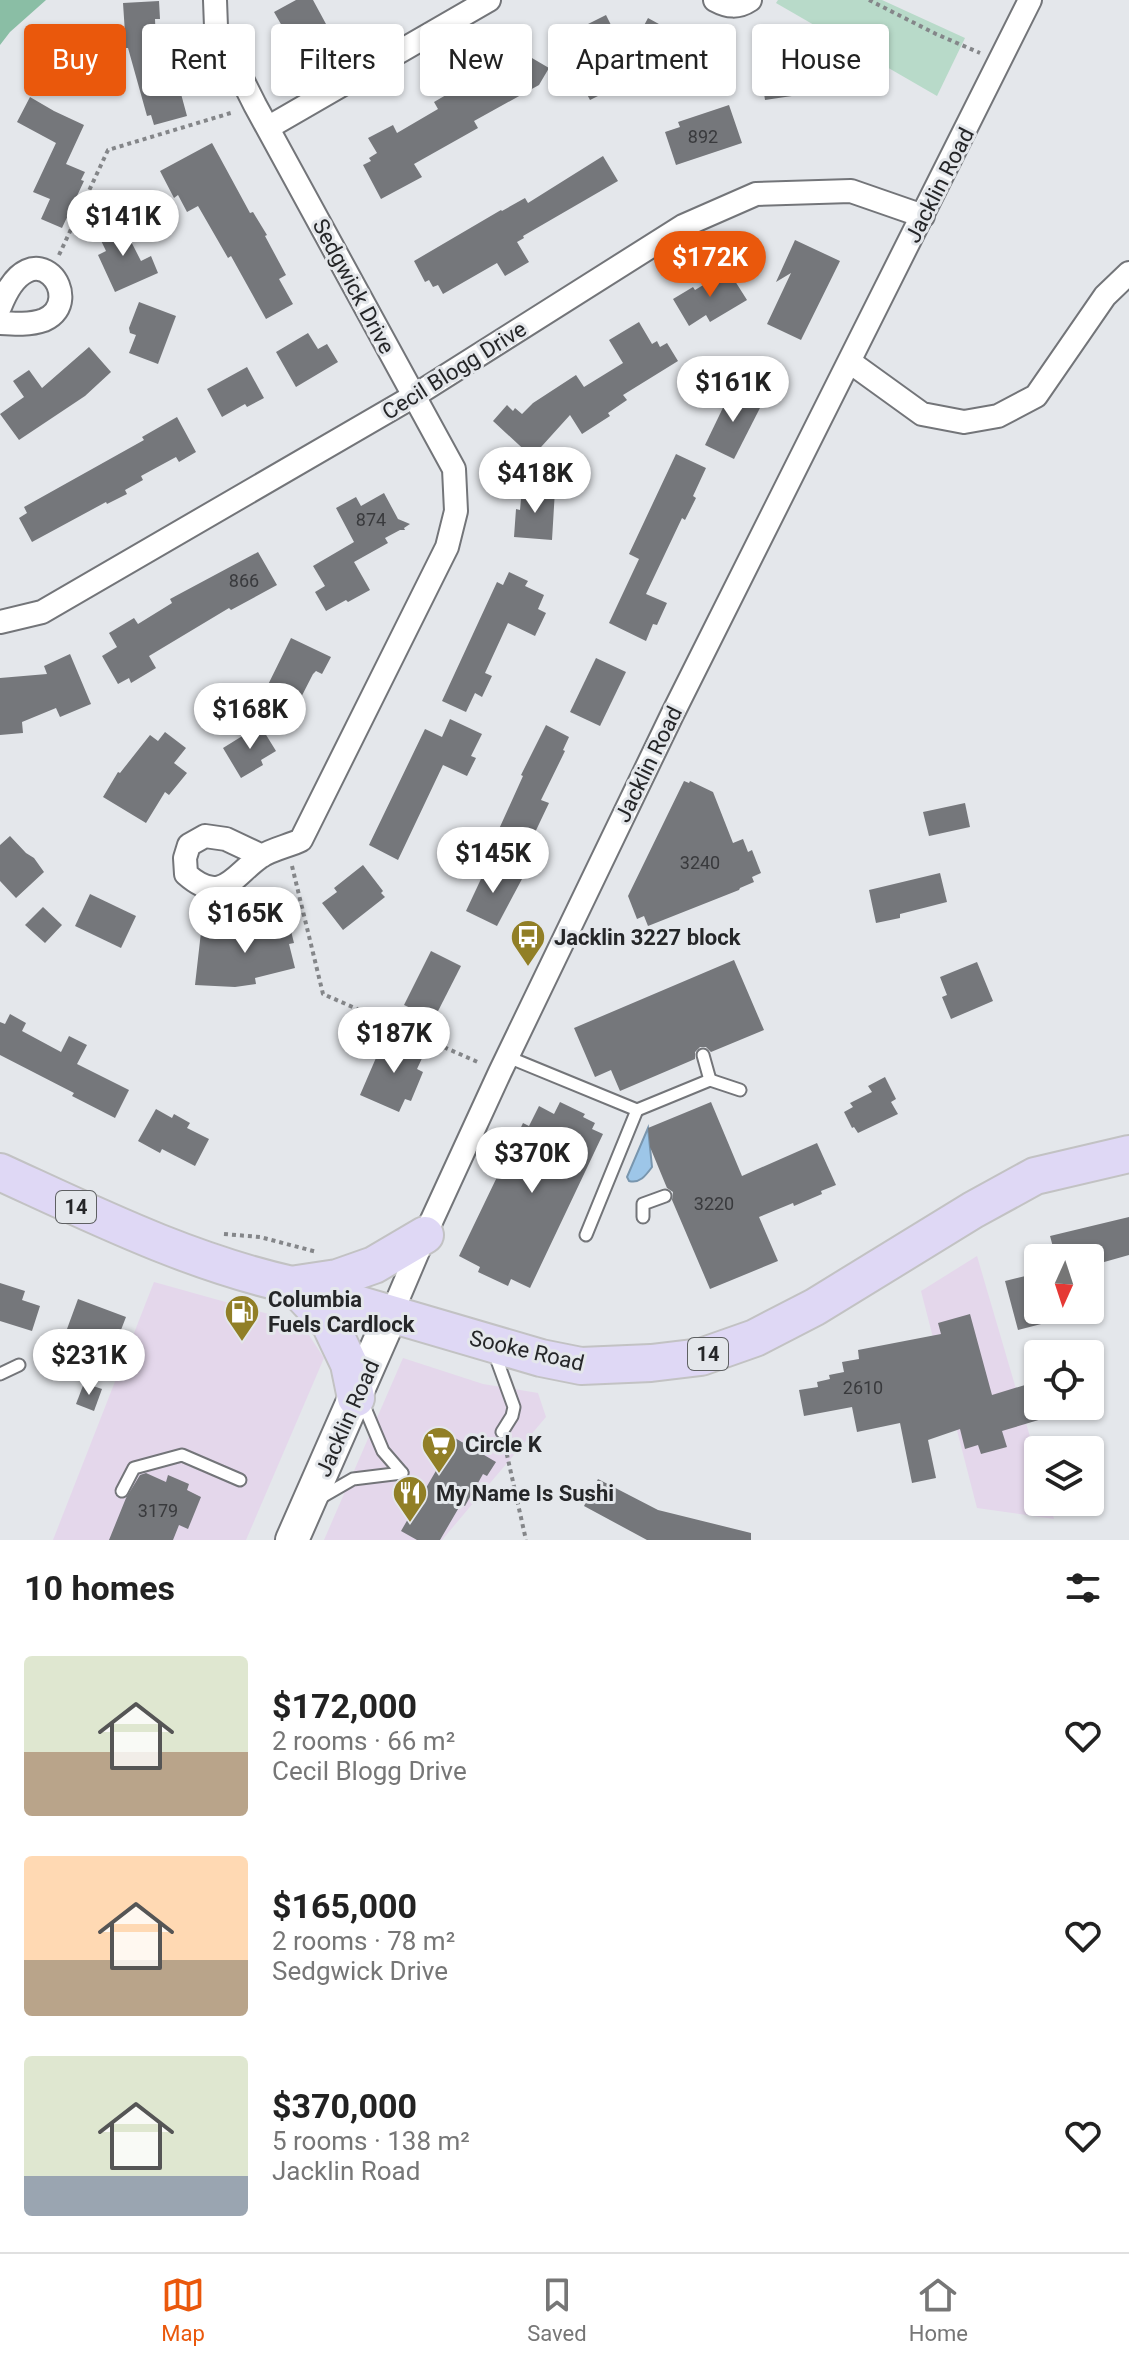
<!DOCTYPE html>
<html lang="en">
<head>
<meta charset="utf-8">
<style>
	:root { --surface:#fff; --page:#f6f6f6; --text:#222; --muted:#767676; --line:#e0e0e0; --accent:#ea580c }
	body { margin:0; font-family:Roboto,sans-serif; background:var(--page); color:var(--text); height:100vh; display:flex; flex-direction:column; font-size:30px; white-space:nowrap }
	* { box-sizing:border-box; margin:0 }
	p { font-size:26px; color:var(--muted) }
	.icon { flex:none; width:44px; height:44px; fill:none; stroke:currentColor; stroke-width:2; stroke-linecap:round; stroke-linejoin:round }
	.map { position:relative; height:1540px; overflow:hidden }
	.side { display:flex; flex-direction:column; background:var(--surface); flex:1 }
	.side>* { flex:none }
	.guide { position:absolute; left:24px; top:24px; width:1082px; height:72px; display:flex; gap:16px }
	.needle { width:52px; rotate:183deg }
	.tools { position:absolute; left:1024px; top:1244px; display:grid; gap:16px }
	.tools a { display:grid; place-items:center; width:80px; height:80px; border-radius:8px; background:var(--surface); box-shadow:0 2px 6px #0004; font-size:40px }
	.price { position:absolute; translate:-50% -68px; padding:0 18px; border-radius:28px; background:#fff; color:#222; font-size:26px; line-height:52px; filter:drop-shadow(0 2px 4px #0008) }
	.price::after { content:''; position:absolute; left:50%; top:48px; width:24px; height:18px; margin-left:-12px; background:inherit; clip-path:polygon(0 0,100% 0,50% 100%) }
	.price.selected { background:var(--accent); color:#fff }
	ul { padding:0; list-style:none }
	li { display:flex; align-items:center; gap:24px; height:200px; padding:0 24px }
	li span { display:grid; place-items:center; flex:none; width:224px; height:160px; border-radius:8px; color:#555 }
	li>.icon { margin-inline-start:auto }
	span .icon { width:96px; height:96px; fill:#fffc; stroke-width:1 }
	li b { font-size:34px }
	h2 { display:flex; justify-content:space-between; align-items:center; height:96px; padding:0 24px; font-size:34px }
	.chip { padding:0 28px; border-radius:8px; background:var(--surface); box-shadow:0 2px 6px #0004; font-size:28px; line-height:72px }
	.chip.selected { background:var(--accent); color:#fff }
	.tab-bar { display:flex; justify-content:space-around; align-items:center; height:112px; border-top:2px solid var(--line); background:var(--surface); font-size:22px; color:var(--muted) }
	.tab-bar a { display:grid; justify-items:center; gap:4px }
	.tab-bar .selected { color:var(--accent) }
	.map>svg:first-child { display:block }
	.commercial { fill:#e4d7eb }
	.green { fill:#b8dac9 }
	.forest { fill:#8abea5 }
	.water { fill:#9dc6e8; stroke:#7996ae; stroke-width:2 }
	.building { fill:#75777b }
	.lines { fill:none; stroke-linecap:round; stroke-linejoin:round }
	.service-casing { stroke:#737579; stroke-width:15 }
	.minor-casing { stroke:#737579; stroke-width:26 }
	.secondary-casing { stroke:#737579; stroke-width:36 }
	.primary-casing { stroke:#c2c2c3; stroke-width:40 }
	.path { stroke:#848689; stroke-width:4; stroke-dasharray:4 4; stroke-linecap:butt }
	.service { stroke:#fff; stroke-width:11 }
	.minor { stroke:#fff; stroke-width:22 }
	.secondary { stroke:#fff; stroke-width:32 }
	.primary { stroke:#dfd8f5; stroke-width:36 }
	.labels { text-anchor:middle; stroke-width:6; stroke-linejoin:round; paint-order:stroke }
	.number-label { font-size:18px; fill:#393a3d }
	.shield { fill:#e4e7eb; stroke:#5e6062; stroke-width:2 }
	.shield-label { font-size:20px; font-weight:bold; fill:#252628 }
	.street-label { font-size:22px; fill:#252628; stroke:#e4e7eb }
	.poi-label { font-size:22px; font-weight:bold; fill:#252628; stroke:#e4e7eb; text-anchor:start }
</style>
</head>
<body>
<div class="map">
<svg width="1129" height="1540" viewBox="0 0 1129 1540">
	<rect width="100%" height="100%" fill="#e4e7eb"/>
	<!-- commercial -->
	<g class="commercial">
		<path d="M977,1256L1038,1464V1502H1049L1054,1519L977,1508L921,1291Z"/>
		<path d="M154,1282L301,1323L324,1358L246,1540H53Z"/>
		<path d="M403,1358L483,1384L538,1393L546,1417L442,1540H324Z"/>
	</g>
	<!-- green -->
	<path class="green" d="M778,0H882L965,38L937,96L776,3Z"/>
	<!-- forest -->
	<path class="forest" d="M0,0H46L10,32L0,45Z"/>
	<!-- water -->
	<path class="water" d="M648,1128L652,1167C646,1175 640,1184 629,1181L627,1177Z"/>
	<!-- building -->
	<g class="building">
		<path d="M296,0H313L326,24L308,34L311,38L294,47L274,12Z"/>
		<path d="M159,1L160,19H155L157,66L167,63L172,80L177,79L187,116L154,125L151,115L147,116L128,48H126L123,3Z"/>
		<path d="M606,15L628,59L600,72L610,90L590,100L569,60L589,50L578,29Z"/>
		<path d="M648,18L688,40L684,48L694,54L684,73L633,46Z"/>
		<path d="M776,44L777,51L805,47L812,93L765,100L757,47Z"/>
		<path d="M520,51L549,68L539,85L474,121L478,128L414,164L422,177L381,199L363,165L371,161L369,158L377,153L368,138L393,125L397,133L438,109L434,102L499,64L506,76Z"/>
		<path d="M30,97L54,111L84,125L66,164L85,172L81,180L84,181L62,228L41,219L50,199L33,192L56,143L17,122Z"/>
		<path d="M729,105L742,143L676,165L665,132L680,127L678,122Z"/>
		<path d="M212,143L250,213L253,212L267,235L265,236L286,275L279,279L293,304L266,319L231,256L228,258L198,206L187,212L178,195L174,198L160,171Z"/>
		<path d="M603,156L618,181L523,236L524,238L517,242L529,262L505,276L497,263L443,294L438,285L433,287L429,280L425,282L414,261L501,210L502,211L525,198L528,203Z"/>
		<path d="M120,220L141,261L151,256L158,273L115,292L98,255L106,251L96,230Z"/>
		<path d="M795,240L840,261L801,340L767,324L791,273L776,282Z"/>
		<path d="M728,270L747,300L710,322L706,315L689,326L673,299L693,287L695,290Z"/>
		<path d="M139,302L176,316L158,364L129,353L136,335L130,333L129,328Z"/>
		<path d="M639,322L652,344L657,341L660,347L667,343L678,361L623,395L627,400L608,413L610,416L582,434L570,415L532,457L493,421L507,405L513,411L515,408L522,414L533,403L576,375L584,387L623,363L609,340Z"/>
		<path d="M308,333L318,349L327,344L338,362L296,387L276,352Z"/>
		<path d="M89,347L111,372L85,396L19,440L0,414L24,397L13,381L29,370L42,388Z"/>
		<path d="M247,367L264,398L247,407L245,404L222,417L207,389Z"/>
		<path d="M732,389L762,404L734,459L705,445Z"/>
		<path d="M177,417L196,452L179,462L176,457L141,476L143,480L125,490L127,494L107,504L106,502L32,542L19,518L27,513L24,507L144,440L142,437Z"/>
		<path d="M676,454L706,468L693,496L696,498L685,520L682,518L646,594L667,603L657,625L653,624L646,641L609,623L639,559L629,554Z"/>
		<path d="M522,488L555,490L552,540L514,537L516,509L520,510Z"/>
		<path d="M384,493L398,519L410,524L404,528L405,530H400L385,538L388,543L354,562L370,590L348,602L346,600L326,611L315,592L325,586L313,566L354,542L336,508L356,497L361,506Z"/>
		<path d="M258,552L277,585L231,610L229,608L149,656L156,668L131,683L129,678L118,684L102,656L117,647L109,633L134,618L138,624L172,603L170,599Z"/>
		<path d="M509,572L528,581L525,586L544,595L538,609L546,613L535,636L508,623L485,673L492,676L482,697L475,693L466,712L442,701L497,582L503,585Z"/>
		<path d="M291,638L331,657L322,674L316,671L313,674L291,717L260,701Z"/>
		<path d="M70,654L91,704L60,717L56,708L22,722L23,733L0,735V678L47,674L44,666Z"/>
		<path d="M596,658L626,672L600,726L570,712Z"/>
		<path d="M450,719L482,734L471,756L476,758L467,776L443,765L398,860L369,845L425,729L442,737Z"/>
		<path d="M260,725L276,751L261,760L263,765L241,778L223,748Z"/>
		<path d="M546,725L569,737L563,750L565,751L541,800L549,803L530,843L499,829L523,776L521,775Z"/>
		<path d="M165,732L186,748L174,763L187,773L169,795L165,792L146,823L103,797L118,772L120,773L150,735L158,741Z"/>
		<path d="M684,781L689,783L690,781L713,792L733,843L743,839L748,852L752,850L761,873L752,877L754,882L740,888L739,890L648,926L644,916L637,919L628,896Z"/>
		<path d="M965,803L970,827L929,836L923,812Z"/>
		<path d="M10,836L26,853L34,858L44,872L16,898L0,881V845Z"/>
		<path d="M488,864L522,879L497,926L466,911Z"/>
		<path d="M363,865L383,891L381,893L385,897L343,930L322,903L337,892L334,888Z"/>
		<path d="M940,873L947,902L900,914V918L876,923L869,890Z"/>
		<path d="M90,894L136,916L121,948L75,926Z"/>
		<path d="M43,907L62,925L45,943L25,925Z"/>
		<path d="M287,915L294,943L289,944L295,968L255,978L256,984L235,987L195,985L201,932L262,936L259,922Z"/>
		<path d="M431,951L461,966L434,1019L404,1005Z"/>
		<path d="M734,960L764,1030L711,1052L706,1047H700L695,1052V1059L620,1091L611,1070L595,1077L574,1028Z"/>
		<path d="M977,962L993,1001L951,1019L942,997L947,995L940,977Z"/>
		<path d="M10,1014L26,1023L22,1031L61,1052L69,1036L87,1045L77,1064L129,1090L115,1118L72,1096L74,1093L0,1055V1022L5,1024Z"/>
		<path d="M385,1037L424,1054L417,1069L423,1072L411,1101L405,1099L399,1112L360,1095Z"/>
		<path d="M885,1077L896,1099L891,1102L898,1114L858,1133L854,1127L852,1128L844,1112L853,1107L850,1103L872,1092L868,1086Z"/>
		<path d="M560,1102L585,1114L583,1117L595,1123L592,1129L603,1134L530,1288L511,1279L508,1286L478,1272L480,1267L459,1256L523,1123L529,1126L539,1106L554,1114Z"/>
		<path d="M711,1102L742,1176L817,1143L836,1185L821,1191L822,1194L794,1206L793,1203L759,1217L778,1261L710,1289L672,1200L673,1192L667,1188L650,1147L648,1128Z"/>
		<path d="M156,1109L172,1118L174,1114L190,1123L187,1128L209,1139L195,1166L162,1149L160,1153L138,1141Z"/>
		<path d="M1129,1217V1255L1090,1266V1258H1056L1050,1236Z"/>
		<path d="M1038,1273V1310H1071L1072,1316L1018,1330L1005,1281Z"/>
		<path d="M0,1283L25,1291L22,1300L40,1306L32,1331L0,1321Z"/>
		<path d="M78,1299L126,1317L107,1366L84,1357L91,1338L67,1329Z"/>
		<path d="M970,1314L992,1395L1038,1381V1406H1071L1072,1410L1002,1431L1007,1447L981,1454L978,1445L965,1449L960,1429L928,1440L936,1478L912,1483L900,1423L857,1432L852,1407L804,1416L799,1390L818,1387L817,1382L830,1379L829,1375L844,1372L842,1362L859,1359L858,1350L941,1334L938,1323Z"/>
		<path d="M84,1383L102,1389L94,1411L76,1404Z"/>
		<path d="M455,1438L496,1462L487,1476L483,1474L465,1506L461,1504L440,1540H417L401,1531Z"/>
		<path d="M146,1473L166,1482L168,1475L189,1484L187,1490L201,1497L188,1529L179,1525L173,1540H109L126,1498L140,1475Z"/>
		<path d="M598,1479L658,1510L751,1533V1540H647L584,1506Z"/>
	</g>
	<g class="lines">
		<defs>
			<g id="service">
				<path d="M703,1055L710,1080"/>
				<path d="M508,1057L637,1110L586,1235"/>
				<path d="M637,1110L710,1080L740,1090"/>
				<path d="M643,1217V1204L665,1196"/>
				<path d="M494,1352L514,1407L512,1416L502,1432"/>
				<path d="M0,1374L19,1365"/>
				<path d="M362,1401L383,1451L402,1473"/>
				<path d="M122,1491L134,1468L182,1455L240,1480"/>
				<path d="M320,1498L353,1479L402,1473"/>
			</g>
			<g id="minor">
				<path d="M215,0L216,27L255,105L454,469L456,511L447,547L301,840C289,846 272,849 260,857C233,876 222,906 186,874L185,858L189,845L205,836L226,839L262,856"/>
				<path d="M715,0C728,7 738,8 750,0"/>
				<path d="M269,127L489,0"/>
				<path d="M0,307C33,223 88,301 44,320C30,325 15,324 0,323"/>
				<path d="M850,362L922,414L964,422L998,416L1036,396L1105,296L1129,273"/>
				<path d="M0,622L42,612L414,396L683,226L756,194L851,191L923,216"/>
				<path d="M391,1315L425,1235L500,1072L672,715L1030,0"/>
			</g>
			<path id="secondary" d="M292,1540L391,1315"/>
			<g id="primary">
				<path d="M0,1172C96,1216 189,1262 292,1285L541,1358L581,1366L651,1363L701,1357L755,1338L815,1307L973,1210L1035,1176L1129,1154"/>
				<path d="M297,1284L337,1278L374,1265L425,1235"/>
				<path d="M294,1286L330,1324L349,1364L356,1398"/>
			</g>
		</defs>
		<!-- service casing -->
		<use href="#service" class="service-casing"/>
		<!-- minor casing -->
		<use href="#minor" class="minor-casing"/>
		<!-- secondary casing -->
		<use href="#secondary" class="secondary-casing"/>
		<!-- primary casing -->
		<use href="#primary" class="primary-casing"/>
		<!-- path -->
		<g class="path">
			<path d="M869,0L936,34L980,53"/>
			<path d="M59,255L108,150L234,112"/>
			<path d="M292,866L323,994L480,1063"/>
			<path d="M224,1234L260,1237L317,1252"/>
			<path d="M505,1446L526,1540"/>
		</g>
		<!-- service -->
		<use href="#service" class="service"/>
		<!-- minor -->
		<use href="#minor" class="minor"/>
		<!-- secondary -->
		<use href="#secondary" class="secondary"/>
		<!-- primary -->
		<use href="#primary" class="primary"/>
	</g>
	<!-- icons -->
	<defs>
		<symbol id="bus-pin" viewBox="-11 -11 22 30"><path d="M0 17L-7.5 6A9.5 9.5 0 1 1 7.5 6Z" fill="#917f26" stroke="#e4e7eb"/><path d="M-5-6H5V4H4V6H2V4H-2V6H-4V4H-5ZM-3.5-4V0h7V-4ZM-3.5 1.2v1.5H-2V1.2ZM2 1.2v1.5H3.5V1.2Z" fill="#fff"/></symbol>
		<symbol id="fuel-pin" viewBox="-11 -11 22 30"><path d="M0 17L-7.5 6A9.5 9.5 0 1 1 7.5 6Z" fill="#917f26" stroke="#e4e7eb"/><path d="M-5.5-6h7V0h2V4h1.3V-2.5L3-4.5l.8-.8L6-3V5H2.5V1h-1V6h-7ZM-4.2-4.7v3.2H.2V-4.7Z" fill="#fff"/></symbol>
		<symbol id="supermarket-pin" viewBox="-11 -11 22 30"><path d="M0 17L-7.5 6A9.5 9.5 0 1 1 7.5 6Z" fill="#917f26" stroke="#e4e7eb"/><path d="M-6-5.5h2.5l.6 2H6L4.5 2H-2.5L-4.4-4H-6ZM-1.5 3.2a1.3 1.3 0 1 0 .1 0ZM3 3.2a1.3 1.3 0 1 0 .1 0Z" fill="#fff"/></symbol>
		<symbol id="restaurant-pin" viewBox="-11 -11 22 30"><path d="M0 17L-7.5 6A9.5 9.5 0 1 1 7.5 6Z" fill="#917f26" stroke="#e4e7eb"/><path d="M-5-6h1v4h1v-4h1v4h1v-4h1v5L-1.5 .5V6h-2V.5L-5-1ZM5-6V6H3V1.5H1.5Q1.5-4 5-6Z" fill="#fff"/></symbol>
	</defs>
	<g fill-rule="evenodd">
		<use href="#bus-pin" x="508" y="917" width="40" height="54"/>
		<use href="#fuel-pin" x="222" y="1292" width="40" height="54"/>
		<use href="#supermarket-pin" x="419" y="1424" width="40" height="54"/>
		<use href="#restaurant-pin" x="390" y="1473" width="40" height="54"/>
	</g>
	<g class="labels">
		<!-- number labels -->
		<g class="number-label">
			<text x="703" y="143">892</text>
			<text x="371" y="526">874</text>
			<text x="244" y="587">866</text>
			<text x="700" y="869">3240</text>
			<text x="714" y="1210">3220</text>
			<text x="863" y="1394">2610</text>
			<text x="158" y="1517">3179</text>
		</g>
		<!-- shield labels -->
		<g class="shield">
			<rect x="56" y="1191" width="40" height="32" rx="6"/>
			<rect x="688" y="1338" width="40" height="32" rx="6"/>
		</g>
		<g class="shield-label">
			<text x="76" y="1214">14</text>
			<text x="708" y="1361">14</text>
		</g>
		<!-- street labels -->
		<g class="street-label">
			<text transform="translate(939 185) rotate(-63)" y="8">Jacklin Road</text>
			<text transform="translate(354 286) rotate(62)" y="8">Sedgwick Drive</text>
			<text transform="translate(454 370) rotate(-32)" y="8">Cecil Blogg Drive</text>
			<text transform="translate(648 764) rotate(-64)" y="8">Jacklin Road</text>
			<text transform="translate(527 1350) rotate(13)" y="8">Sooke Road</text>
			<text transform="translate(347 1418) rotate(-66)" y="8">Jacklin Road</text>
		</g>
		<!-- poi labels -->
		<g class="poi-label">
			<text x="554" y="945">Jacklin 3227 block</text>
			<text x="268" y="1307">Columbia<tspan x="268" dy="25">Fuels Cardlock</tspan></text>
			<text x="465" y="1452">Circle K</text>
			<text x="436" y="1501">My Name Is Sushi</text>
		</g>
	</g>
</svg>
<div class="tools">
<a><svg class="needle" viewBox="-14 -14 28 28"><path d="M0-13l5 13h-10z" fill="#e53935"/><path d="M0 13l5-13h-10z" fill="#767676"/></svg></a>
<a><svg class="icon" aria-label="locate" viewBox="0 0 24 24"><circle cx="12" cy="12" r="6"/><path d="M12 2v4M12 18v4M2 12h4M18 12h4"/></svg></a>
<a><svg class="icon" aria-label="layers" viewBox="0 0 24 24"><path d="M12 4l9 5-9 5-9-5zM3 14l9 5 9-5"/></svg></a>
</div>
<b class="price" style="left:123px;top:258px">$141K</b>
<b class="price selected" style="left:710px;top:299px">$172K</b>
<b class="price" style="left:733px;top:424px">$161K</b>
<b class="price" style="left:535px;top:515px">$418K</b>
<b class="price" style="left:250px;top:751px">$168K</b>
<b class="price" style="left:493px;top:895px">$145K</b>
<b class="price" style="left:245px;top:955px">$165K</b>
<b class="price" style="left:394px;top:1075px">$187K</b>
<b class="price" style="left:532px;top:1195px">$370K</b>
<b class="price" style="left:89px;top:1397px">$231K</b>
<div class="guide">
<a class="chip selected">Buy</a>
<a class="chip">Rent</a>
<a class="chip">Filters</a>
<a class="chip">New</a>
<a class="chip">Apartment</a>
<a class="chip">House</a>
</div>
</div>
<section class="side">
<h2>10 homes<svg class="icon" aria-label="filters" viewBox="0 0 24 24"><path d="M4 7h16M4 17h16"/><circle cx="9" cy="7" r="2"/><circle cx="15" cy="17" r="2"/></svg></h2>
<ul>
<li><span style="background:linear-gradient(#dfe7d0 60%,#b9a48a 0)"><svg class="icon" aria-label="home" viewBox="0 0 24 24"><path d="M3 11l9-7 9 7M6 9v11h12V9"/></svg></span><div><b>$172,000</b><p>2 rooms · 66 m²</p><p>Cecil Blogg Drive</p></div><svg class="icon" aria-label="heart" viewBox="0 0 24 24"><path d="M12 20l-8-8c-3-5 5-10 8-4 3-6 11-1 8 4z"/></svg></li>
<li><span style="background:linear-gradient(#ffd9b3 65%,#b9a48a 0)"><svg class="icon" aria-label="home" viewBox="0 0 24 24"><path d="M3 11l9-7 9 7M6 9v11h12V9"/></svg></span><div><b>$165,000</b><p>2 rooms · 78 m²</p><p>Sedgwick Drive</p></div><svg class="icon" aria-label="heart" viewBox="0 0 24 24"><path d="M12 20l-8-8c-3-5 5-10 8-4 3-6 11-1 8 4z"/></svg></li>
<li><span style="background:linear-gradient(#dfe7d0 75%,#9aa5b1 0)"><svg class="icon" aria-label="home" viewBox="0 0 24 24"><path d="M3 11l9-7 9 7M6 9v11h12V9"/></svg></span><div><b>$370,000</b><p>5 rooms · 138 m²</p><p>Jacklin Road</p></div><svg class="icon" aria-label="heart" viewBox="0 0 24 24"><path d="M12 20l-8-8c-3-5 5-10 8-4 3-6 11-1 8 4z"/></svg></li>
</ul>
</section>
<nav class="tab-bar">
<a class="selected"><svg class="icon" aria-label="map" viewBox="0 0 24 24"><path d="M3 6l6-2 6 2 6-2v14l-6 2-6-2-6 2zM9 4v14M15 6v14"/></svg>Map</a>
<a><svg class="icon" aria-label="saved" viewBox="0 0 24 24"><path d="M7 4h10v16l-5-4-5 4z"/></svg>Saved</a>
<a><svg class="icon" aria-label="home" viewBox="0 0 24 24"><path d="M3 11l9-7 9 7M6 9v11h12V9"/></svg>Home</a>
</nav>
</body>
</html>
